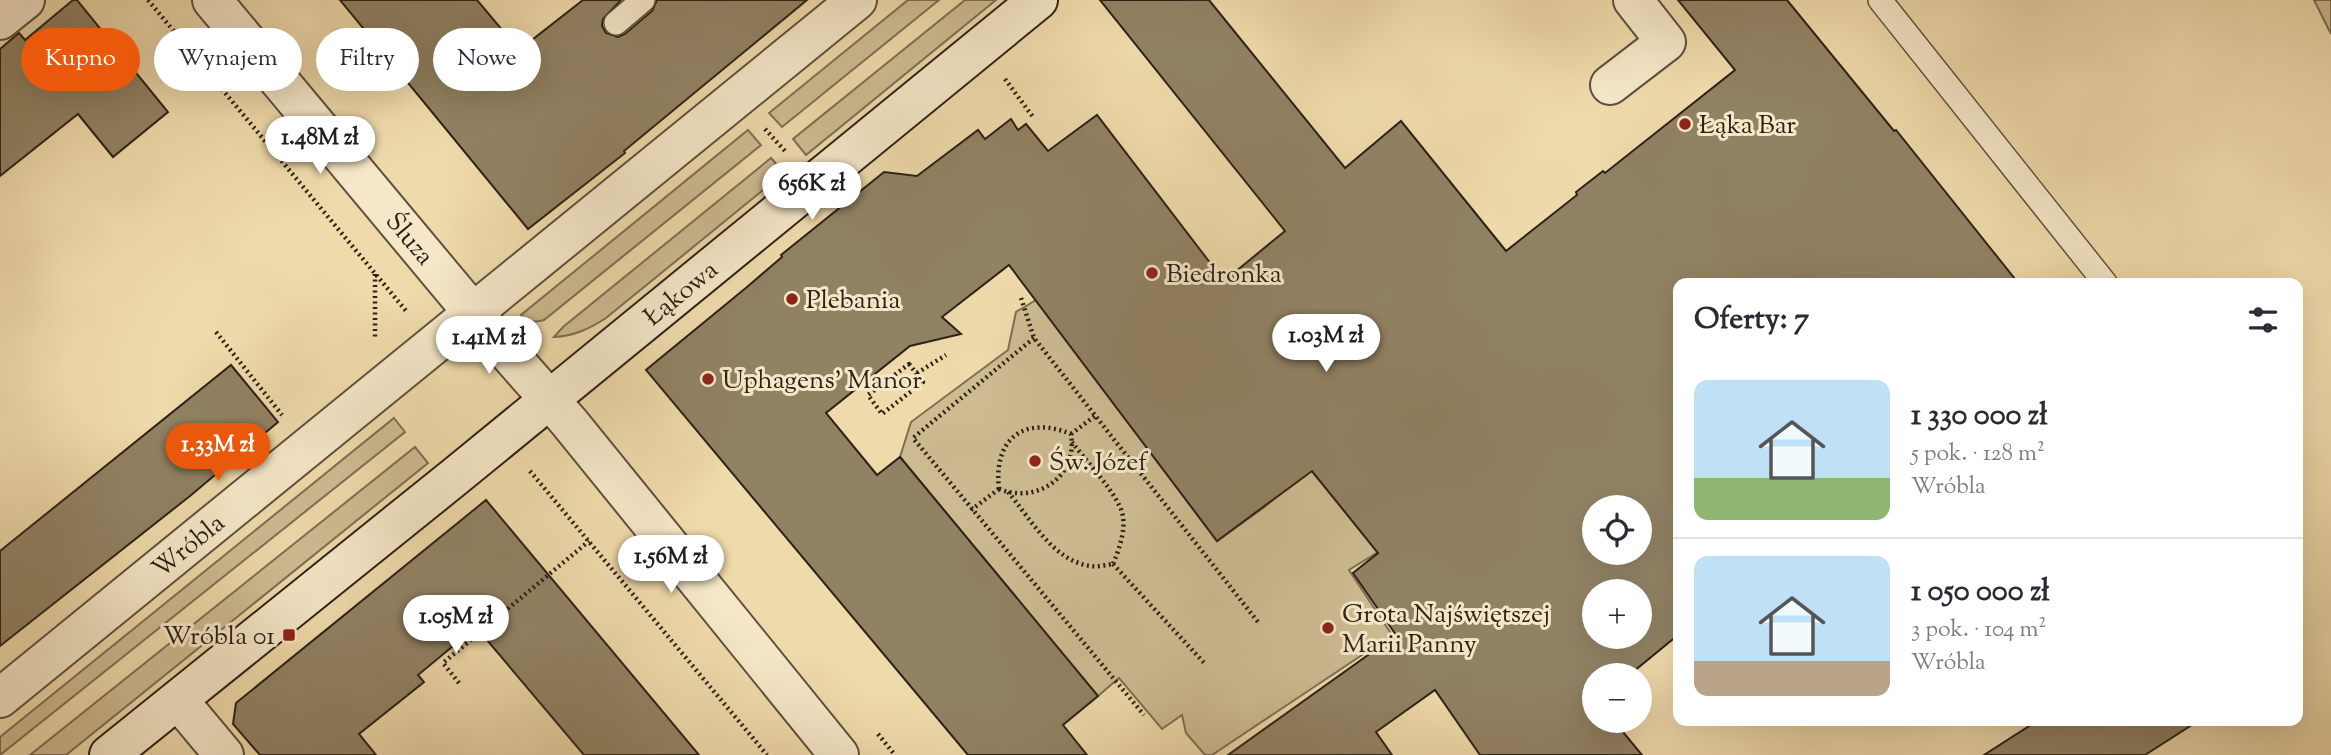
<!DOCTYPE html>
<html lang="pl">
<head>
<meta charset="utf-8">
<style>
	:root { --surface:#fff; --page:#f7f7f7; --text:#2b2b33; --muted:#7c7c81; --line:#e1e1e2; --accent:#ea580c }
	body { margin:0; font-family:"Sorts Mill Goudy",serif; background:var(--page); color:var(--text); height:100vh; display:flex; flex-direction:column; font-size:26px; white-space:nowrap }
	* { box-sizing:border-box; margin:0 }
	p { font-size:23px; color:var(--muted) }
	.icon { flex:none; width:38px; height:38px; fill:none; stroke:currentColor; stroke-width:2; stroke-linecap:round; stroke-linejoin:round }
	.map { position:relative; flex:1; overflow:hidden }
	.side { position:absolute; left:1673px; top:278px; width:630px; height:448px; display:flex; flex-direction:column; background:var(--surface); border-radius:14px; box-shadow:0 7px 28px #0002 }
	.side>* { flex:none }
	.guide { position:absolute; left:21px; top:28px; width:665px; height:63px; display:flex; gap:14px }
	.fabs { position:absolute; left:1582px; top:495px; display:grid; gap:14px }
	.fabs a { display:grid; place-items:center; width:70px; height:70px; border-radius:50%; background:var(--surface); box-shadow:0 7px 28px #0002; font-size:35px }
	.price { position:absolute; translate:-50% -60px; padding:0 16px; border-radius:24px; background:#fff; color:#222; font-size:23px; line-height:46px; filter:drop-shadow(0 2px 4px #0008) }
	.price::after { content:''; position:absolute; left:50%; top:42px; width:21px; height:16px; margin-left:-10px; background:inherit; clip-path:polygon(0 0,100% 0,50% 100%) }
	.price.current { background:var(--accent); color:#fff }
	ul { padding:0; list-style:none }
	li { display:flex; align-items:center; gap:21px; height:175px; padding:0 21px }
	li+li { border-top:2px solid var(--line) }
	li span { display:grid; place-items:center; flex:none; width:196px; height:140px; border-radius:14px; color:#555 }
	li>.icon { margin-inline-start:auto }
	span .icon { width:84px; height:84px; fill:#fffc; stroke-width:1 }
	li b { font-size:30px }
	h2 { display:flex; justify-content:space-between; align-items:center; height:84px; padding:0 21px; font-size:30px }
	.pill { padding:0 24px; border-radius:32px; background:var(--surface); box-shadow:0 7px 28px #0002; font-size:24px; line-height:63px }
	.pill.current { background:var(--accent); color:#fff }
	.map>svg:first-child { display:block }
	.green { fill:#cebb92; stroke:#7d6e54; stroke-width:2 }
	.building { fill:#918264; stroke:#2c2217; stroke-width:2; fill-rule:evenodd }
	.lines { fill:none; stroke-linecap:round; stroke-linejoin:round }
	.lane-casing { stroke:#5d503c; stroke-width:26 }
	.street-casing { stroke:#5d503c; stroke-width:42 }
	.secondary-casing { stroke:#2c2217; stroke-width:42 }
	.path { stroke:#2c2217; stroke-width:4.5; stroke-dasharray:2 3.5; stroke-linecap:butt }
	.lane { stroke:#f5e7c8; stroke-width:23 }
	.street { stroke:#f5e7c8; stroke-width:38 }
	.secondary { stroke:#f5e7c8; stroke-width:38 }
	.poi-dot { fill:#8f2418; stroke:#f5e7c8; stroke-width:2.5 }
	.labels { text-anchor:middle; stroke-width:6; stroke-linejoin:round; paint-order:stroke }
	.poi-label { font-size:26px; fill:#2c2217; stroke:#f5e7c8; text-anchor:start }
	.street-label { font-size:26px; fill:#2c2217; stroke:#f5e7c8 }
</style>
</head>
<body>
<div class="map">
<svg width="2331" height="755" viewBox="0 0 2331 755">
	<rect width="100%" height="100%" fill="#efdaab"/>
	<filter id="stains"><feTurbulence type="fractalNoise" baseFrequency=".00286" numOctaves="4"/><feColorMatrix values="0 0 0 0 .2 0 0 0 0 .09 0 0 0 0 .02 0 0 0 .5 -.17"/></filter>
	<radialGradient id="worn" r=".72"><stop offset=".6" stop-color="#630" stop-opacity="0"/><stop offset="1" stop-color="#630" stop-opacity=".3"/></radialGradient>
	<!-- green -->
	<g class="green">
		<path d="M908,0H939L782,127L769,113Z"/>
		<path d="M965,0H996L806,155L793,139Z"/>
		<path d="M2314,0H2331V34Z"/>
		<path d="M748,130L761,145L544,320C535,323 526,321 521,315Z"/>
		<path d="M771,158L784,173L606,318C589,329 574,336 554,337L563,327Z"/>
		<path d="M1036,300L1217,541L1263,508L1310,469L1378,552L1349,570L1392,635L1212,755H1205L1186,733L1182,715L1162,729L1119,678L1098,696L900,457L911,422L1008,350L1016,312Z"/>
		<path d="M394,418L405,432L0,755V737Z"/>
		<path d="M415,447L428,463L66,755H30Z"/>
	</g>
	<!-- building -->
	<g class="building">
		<path d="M73,0H77L168,112L113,157L78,114L0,176V49L19,33L25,40Z"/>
		<path d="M340,0H477L519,50L583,0H621L603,19L602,26L606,33L618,37L625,34L652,11L657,0H807L624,151L625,153L528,229Z"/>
		<path d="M1100,0H1209L1345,168L1401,121L1506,251L1577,195L1576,192L1603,171L1605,173L1735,70L1678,0H1787L1894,131L1896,130L2019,284H1678V635L1628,676H1594V721H1614L1642,755H1480L1435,690L1376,732L1392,755H1228L1396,635L1353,573L1378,553L1312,471L1217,541L1009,265L942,317L961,334L910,346L826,413L877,475L900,457L1098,696L1063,725L1087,755H968L646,370L747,287L782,257L781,255L884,172L917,176L978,130L985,139L1011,119L1018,130L1026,124L1048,151L1097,115L1224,281L1285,231ZM1594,508H1640V553H1594ZM1594,592H1640V637H1594Z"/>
		<path d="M231,365L278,422L190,496L0,646V551Z"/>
		<path d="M486,500L699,755H584L476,627L418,675L424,682L359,734L376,755H260L233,724L236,703Z"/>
		<path d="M2037,721H2198L2145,755H1984Z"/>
	</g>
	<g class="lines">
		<defs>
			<g id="lane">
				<path d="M1880,0L2106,284"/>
				<path d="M616,23L643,0"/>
			</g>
			<g id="street">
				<path id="s1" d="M212,0L474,314L569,422L839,755"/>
				<path d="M0,20L25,0"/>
				<path d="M1610,85L1666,42L1633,0"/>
				<path id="s2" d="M0,698L857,0"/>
				<path d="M178,700L224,755"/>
			</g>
			<g id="secondary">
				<path id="s3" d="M109,755L457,475L1038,0"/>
			</g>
		</defs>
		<!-- lane casing -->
		<use href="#lane" class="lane-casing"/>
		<!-- street casing -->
		<use href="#street" class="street-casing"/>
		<!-- secondary casing -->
		<use href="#secondary" class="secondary-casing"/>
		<!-- path -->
		<g class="path">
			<path d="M148,0L407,312"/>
			<path d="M1005,79L1033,117"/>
			<path d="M765,129L785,151"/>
			<path d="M375,274V339"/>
			<path d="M1021,298L1034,338L1258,622"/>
			<path d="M216,332L282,415"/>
			<path d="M1034,338L913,438L1144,715"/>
			<path d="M909,364L923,382L882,414L868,395Z"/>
			<path d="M917,373L946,355"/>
			<path d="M1071,434L1095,416"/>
			<path d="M1072,442C1086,461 1110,486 1119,505C1129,523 1120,547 1113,564"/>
			<path d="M530,471L767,755"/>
			<path d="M999,489C993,438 1025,415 1071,434"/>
			<path d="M999,489C1037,504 1078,477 1071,434"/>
			<path d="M1008,492C1030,518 1054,562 1091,566C1098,567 1106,565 1113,564"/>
			<path d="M971,510L999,489"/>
			<path d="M1113,564L1206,665"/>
			<path d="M459,683L443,663L589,541"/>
			<path d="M878,734L895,755"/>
		</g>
		<!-- lane -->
		<use href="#lane" class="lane"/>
		<!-- street -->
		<use href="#street" class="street"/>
		<!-- secondary -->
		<use href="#secondary" class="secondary"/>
	</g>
	<!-- markers -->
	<g class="poi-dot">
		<circle cx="1685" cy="124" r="7"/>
		<circle cx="1152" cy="273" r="7"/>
		<circle cx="792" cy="299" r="7"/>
		<circle cx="708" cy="379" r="7"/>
		<circle cx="1035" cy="461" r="7"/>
		<circle cx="1328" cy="628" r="7"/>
		<rect x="282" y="628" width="14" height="14" rx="3.5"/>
	</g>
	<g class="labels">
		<!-- poi labels -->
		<g class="poi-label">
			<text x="1699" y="133">Łąka Bar</text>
			<text x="1166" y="282">Biedronka</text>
			<text x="806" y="308">Plebania</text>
			<text x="722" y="388">Uphagens' Manor</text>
			<text x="1049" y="470">Św. Józef</text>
			<text x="1342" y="622">Grota Najświętszej<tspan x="1342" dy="30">Marii Panny</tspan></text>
			<text x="275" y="644" text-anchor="end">Wróbla 01</text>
		</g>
		<!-- street labels -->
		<g class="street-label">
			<text dy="9" stroke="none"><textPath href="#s1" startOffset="310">Śluza</textPath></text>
			<text dy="9" stroke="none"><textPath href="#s3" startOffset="735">Łąkowa</textPath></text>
			<text dy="9" stroke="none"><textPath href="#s2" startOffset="242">Wróbla</textPath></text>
		</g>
	</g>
	<rect width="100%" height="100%" filter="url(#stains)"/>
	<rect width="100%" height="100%" fill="url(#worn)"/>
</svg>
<div class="fabs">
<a><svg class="icon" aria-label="locate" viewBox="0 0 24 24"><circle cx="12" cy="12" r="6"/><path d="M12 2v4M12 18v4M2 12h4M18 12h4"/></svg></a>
<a>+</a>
<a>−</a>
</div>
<b class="price" style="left:320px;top:176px">1.48M zł</b>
<b class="price" style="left:812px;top:222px">656K zł</b>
<b class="price" style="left:1326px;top:374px">1.03M zł</b>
<b class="price" style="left:489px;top:376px">1.41M zł</b>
<b class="price current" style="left:218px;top:483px">1.33M zł</b>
<b class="price" style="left:671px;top:595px">1.56M zł</b>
<b class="price" style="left:456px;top:655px">1.05M zł</b>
<div class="guide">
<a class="pill current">Kupno</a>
<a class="pill">Wynajem</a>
<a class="pill">Filtry</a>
<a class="pill">Nowe</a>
</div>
<section class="side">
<h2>Oferty: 7<svg class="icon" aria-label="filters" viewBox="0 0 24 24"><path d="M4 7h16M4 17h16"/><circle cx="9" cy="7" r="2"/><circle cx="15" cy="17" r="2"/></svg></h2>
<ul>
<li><span style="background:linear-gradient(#bfe0f5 70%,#8fb573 0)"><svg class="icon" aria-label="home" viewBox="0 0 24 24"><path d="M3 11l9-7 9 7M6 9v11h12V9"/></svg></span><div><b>1 330 000 zł</b><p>5 pok. · 128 m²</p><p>Wróbla</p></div></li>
<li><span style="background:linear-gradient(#bfe0f5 75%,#b9a48a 0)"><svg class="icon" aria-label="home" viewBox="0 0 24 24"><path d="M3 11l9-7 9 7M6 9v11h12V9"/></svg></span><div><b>1 050 000 zł</b><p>3 pok. · 104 m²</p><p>Wróbla</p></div></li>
</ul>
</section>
</div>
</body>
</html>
